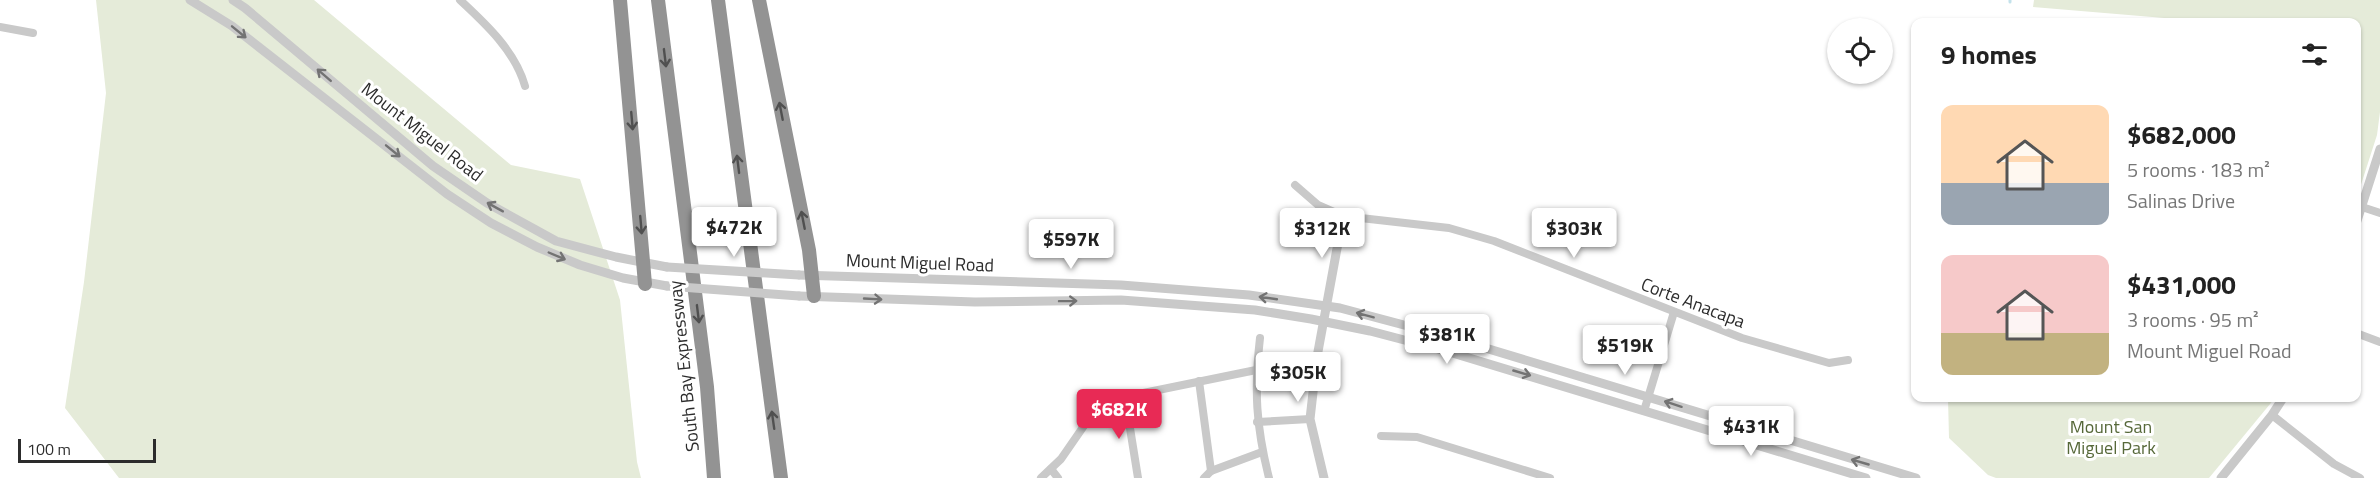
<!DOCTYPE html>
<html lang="en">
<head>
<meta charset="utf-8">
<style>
	:root { --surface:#fff; --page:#f6f6f6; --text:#222; --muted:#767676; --accent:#e82a55 }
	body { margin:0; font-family:"Titillium Web",sans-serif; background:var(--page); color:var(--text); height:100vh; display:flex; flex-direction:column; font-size:22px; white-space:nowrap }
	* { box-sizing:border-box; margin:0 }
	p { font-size:20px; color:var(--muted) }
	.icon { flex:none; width:33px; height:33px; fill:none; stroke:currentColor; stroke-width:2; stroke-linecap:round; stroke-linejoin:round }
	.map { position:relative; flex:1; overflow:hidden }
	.sheet { position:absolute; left:1911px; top:18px; width:450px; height:384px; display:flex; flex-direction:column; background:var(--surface); border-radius:12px; box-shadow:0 2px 4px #0004 }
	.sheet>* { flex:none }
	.buttons { position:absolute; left:1827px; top:18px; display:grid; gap:12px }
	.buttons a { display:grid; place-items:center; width:66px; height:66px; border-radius:50%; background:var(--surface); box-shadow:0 2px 4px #0004; font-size:30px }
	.scale { position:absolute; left:18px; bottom:15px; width:138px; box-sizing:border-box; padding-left:6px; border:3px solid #2c2c2c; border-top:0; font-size:16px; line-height:21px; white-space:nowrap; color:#2c2c2c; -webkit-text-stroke:4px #fff; paint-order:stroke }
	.price { position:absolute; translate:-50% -51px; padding:0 14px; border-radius:6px; background:#fff; color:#222; font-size:20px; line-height:39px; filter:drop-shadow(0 2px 3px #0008) }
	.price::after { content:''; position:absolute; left:50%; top:36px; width:18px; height:14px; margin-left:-9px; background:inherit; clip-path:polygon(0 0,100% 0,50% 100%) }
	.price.on { background:var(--accent); color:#fff }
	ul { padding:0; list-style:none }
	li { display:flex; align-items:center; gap:18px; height:150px; padding:0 30px }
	li span { display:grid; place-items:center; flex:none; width:168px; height:120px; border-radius:12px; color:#555 }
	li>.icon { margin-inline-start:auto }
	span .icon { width:72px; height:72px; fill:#fffc; stroke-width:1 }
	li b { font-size:26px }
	h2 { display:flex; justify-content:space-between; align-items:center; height:72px; padding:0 30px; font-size:26px }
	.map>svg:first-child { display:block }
	.green { fill:#e5ebd9 }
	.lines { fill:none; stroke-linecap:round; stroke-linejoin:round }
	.stream { stroke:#c4e2eb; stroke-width:3 }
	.minor { stroke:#c9c9c9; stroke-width:8 }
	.tertiary { stroke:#c9c9c9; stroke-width:9 }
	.motorway { stroke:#939393; stroke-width:14 }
	.tertiary-bridge { stroke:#c9c9c9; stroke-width:9 }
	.oneway { stroke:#737373 }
	.oneway2 { stroke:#505050 }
	.labels { text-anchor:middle; stroke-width:6; stroke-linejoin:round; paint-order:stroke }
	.street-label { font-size:18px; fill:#2c2c2c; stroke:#fff }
	.park-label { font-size:18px; fill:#566839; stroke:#fff }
</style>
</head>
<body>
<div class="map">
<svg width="2380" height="478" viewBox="0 0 2380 478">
	<rect width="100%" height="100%" fill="#fff"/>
	<!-- green -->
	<g class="green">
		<path d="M96,0H314L511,165L580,179L620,300L637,462L641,478H119L65,408L84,282L106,93Z"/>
		<path d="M2034,0H2380V112L2377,135L2357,197L2356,22H2212L2033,7Z"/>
		<path d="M1948,398H2275L2209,478H1996L1988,475L1949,438Z"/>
	</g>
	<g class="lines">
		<!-- stream -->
		<path class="stream" d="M2010,0V2"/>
		<!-- minor -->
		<g class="minor">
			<path d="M460,0C486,24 515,51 525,86"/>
			<path d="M0,27L33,33"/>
			<path d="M1295,185L1318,205L1343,216L1449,228L1494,241L1742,338L1829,363L1848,360"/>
			<path d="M2362,207L2380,213"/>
			<path d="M2356,333L2380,342"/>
			<path d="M1260,338C1254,390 1256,426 1269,478"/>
			<path d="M1199,381L1211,471"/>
			<path d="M1119,398L1129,422L1138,478"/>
			<path d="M1644,411L1674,312"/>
			<path d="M2272,415L2334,464L2360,478"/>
			<path d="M1257,422L1310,419"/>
			<path d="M1381,436L1417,437L1550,478"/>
			<path d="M1051,469L1058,478"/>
			<path d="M1041,478L1061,459L1088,420L1101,408L1119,398L1256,370"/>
			<path d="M1204,478L1211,471L1262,452"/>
		</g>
		<!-- tertiary -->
		<g class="tertiary">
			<path d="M190,0L232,26L447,194L491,223L537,247L580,265L623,278L667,286"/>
			<path d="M233,0L245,8L433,166L487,203L556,241L616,257L667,267"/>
			<path d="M2356,224L2380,149"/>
			<path d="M799,275L1121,285L1249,295L1340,308L1449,337L1916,478"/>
			<path d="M799,296L975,302L1121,300L1255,310L1311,319L1370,331L1446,351L1866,478"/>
			<path d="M1324,478L1310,419L1317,357L1343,216"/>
			<path d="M2221,478L2272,415L2283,398"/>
		</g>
		<!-- motorway -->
		<g class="motorway">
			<path d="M620,0L645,284"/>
			<path d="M658,0L707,387L714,478"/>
			<path d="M718,0L781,478"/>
			<path d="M759,0L809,250L814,296"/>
		</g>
		<!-- tertiary-bridge -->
		<g class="tertiary-bridge">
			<path d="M667,267L799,275"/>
			<path d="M667,286L799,296"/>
		</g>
	</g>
	<!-- one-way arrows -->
	<defs><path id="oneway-shaft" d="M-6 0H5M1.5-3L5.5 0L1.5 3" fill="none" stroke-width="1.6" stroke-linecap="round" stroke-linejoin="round" transform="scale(1.5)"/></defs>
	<g class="oneway">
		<use href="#oneway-shaft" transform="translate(239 32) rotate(39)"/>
		<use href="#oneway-shaft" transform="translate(324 75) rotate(-139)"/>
		<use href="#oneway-shaft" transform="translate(393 151) rotate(39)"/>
		<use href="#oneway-shaft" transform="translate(495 207) rotate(-151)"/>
		<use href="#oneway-shaft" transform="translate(557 256) rotate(23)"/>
		<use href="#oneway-shaft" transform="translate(1268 298) rotate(-172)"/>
		<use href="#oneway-shaft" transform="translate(873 299) rotate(3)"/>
		<use href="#oneway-shaft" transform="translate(1068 301) rotate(-1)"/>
		<use href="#oneway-shaft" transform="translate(1365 315) rotate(-165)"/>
		<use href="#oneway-shaft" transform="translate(1522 373) rotate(16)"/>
		<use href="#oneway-shaft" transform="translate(1673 404) rotate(-162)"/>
		<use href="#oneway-shaft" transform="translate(1860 462) rotate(-164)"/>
	</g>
	<g class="oneway2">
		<use href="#oneway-shaft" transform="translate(665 58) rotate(83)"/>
		<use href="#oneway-shaft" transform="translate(781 111) rotate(-101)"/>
		<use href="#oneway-shaft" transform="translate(632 121) rotate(85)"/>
		<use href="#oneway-shaft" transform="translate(738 164) rotate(-97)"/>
		<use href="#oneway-shaft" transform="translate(803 220) rotate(-101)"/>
		<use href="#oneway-shaft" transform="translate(641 225) rotate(85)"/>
		<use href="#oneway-shaft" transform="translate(698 314) rotate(83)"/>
		<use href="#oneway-shaft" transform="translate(773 420) rotate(-98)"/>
	</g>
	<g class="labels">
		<!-- street labels -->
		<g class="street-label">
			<text transform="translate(422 132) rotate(38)" y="6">Mount Miguel Road</text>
			<text transform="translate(920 263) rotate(2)" y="6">Mount Miguel Road</text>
			<text transform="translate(1693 303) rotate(21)" y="6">Corte Anacapa</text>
			<text transform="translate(684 366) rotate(-96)" y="6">South Bay Expressway</text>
		</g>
		<!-- park labels -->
		<g class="park-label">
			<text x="2111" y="433">Mount San<tspan x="2111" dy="21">Miguel Park</tspan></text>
		</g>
	</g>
</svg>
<div class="buttons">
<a><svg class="icon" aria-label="locate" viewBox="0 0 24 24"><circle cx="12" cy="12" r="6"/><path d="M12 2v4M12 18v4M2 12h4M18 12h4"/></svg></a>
</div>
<div class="scale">100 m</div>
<b class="price" style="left:734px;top:258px">$472K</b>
<b class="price" style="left:1322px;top:259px">$312K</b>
<b class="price" style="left:1574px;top:259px">$303K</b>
<b class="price" style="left:1071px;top:270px">$597K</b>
<b class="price" style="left:1447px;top:365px">$381K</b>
<b class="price" style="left:1625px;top:376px">$519K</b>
<b class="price" style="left:1298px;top:403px">$305K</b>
<b class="price on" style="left:1119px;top:440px">$682K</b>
<b class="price" style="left:1751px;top:457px">$431K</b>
<section class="sheet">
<h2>9 homes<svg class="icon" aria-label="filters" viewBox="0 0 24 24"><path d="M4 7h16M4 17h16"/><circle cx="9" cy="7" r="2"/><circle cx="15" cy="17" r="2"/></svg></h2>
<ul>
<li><span style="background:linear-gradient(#ffd9b3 65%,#9aa5b1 0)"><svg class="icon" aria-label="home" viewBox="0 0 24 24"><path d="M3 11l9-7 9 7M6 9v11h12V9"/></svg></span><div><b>$682,000</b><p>5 rooms · 183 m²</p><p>Salinas Drive</p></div></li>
<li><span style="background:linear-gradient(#f6c9c9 65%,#c2b280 0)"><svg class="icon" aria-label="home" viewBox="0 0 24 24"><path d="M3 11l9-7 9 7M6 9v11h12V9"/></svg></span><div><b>$431,000</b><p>3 rooms · 95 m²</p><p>Mount Miguel Road</p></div></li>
</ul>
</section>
</div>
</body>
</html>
